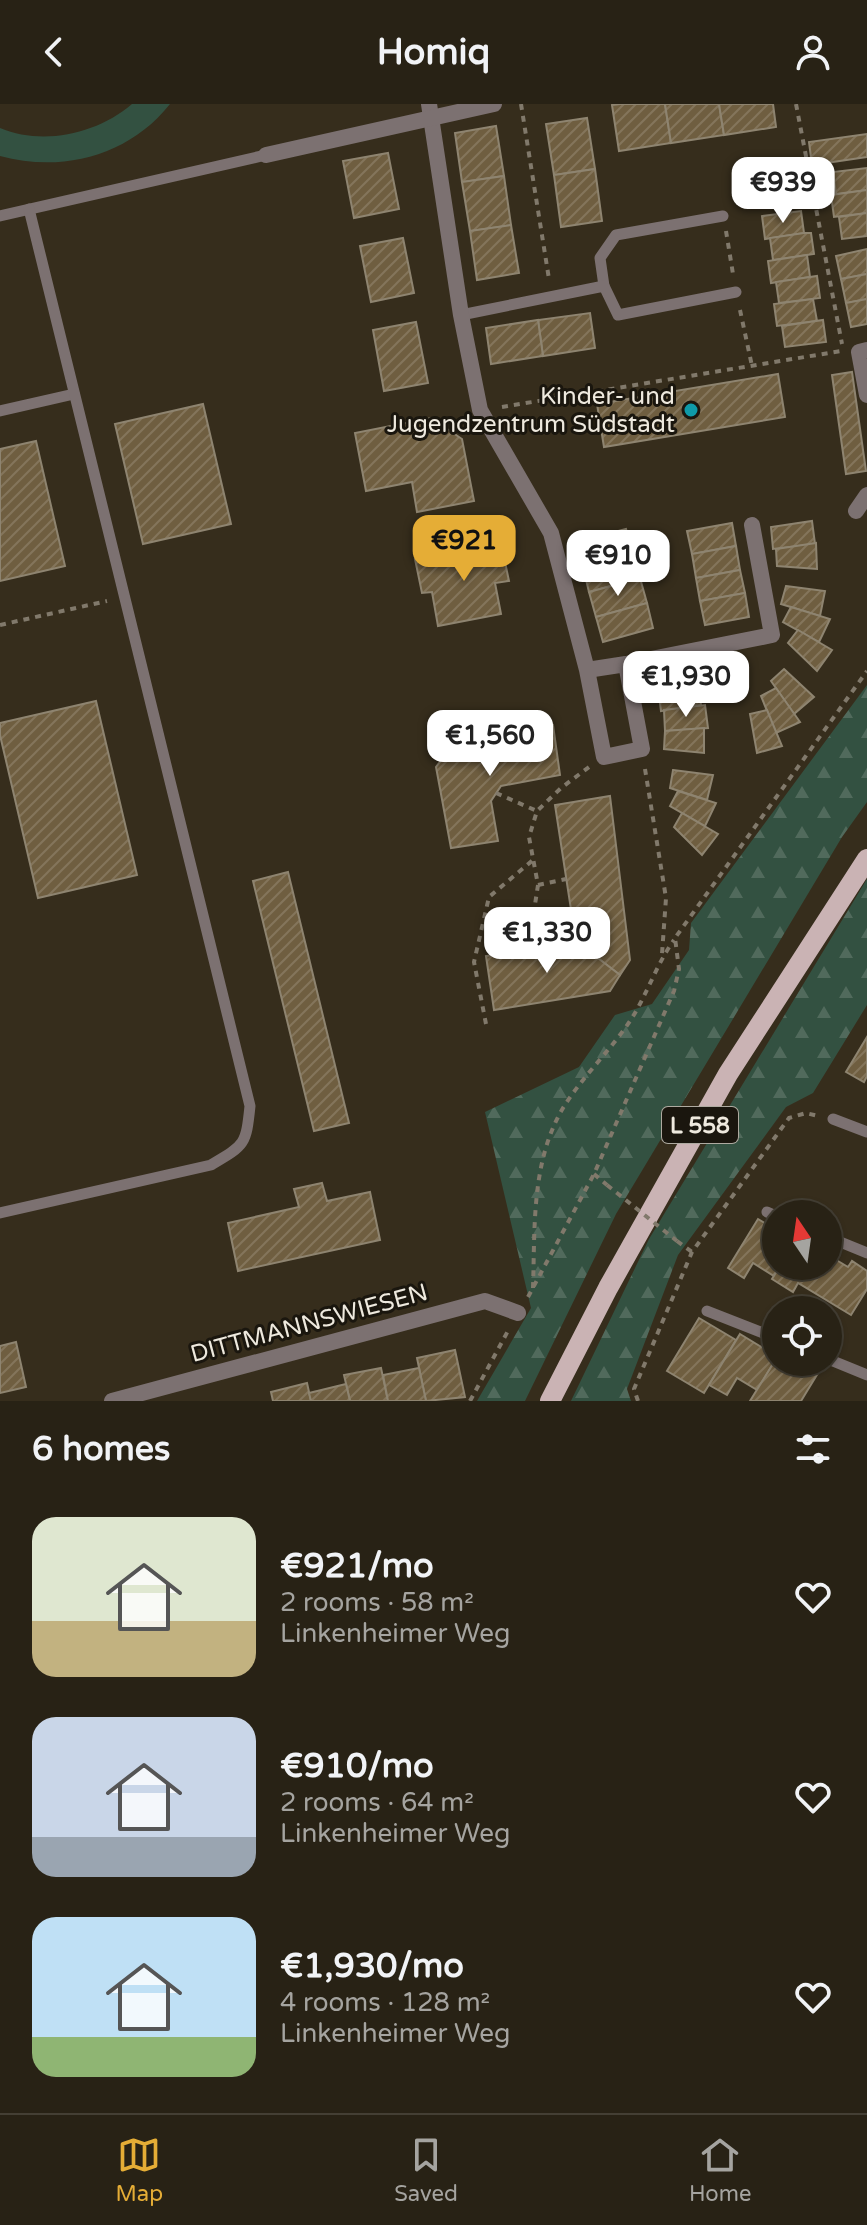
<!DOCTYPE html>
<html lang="en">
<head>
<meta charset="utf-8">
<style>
	:root { --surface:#282215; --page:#342f22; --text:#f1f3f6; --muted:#a5a4a0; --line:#443f34; --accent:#e5ad36 }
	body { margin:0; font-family:"Varela Round",sans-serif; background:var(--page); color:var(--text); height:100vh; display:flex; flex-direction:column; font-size:30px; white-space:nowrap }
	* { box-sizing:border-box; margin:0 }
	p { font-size:26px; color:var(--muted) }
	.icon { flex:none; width:44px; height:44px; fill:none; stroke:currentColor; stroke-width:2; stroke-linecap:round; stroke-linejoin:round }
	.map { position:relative; height:1297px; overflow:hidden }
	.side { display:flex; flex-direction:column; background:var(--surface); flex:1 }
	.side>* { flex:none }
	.needle { width:52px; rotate:347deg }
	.tools { position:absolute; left:762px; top:1096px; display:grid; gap:16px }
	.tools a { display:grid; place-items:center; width:80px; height:80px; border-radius:50%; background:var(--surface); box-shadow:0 2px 6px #0004,0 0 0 2px var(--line); font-size:40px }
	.price { position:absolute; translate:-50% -68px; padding:0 18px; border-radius:16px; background:#fff; color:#222; font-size:26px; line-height:52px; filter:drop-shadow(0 2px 4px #0008) }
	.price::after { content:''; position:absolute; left:50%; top:48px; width:24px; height:18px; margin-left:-12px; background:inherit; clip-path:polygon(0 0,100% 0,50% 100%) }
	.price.current { background:var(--accent); color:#111 }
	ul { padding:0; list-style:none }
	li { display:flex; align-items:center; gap:24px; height:200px; padding:0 32px }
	li span { display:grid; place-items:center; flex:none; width:224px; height:160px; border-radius:24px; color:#555 }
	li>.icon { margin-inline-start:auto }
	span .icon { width:96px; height:96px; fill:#fffc; stroke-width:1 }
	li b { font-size:34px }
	h2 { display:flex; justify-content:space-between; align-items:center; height:96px; padding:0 32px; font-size:34px }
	header { display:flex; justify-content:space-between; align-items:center; height:104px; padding:0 32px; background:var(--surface); font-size:36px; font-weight:800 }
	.menu { display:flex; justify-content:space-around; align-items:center; height:112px; border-top:2px solid var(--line); background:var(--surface); font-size:22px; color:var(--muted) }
	.menu a { display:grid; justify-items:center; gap:4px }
	.menu .current { color:var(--accent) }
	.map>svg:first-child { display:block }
	.forest { fill:url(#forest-firs) }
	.garden { fill:#335141 }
	.building { fill:url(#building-hatch); stroke:#8e8470; stroke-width:2 }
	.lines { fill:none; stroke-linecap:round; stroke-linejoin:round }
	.path { stroke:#81796b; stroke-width:4; stroke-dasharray:6 6; stroke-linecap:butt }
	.lane { stroke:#7c7171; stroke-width:11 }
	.street { stroke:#7c7171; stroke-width:16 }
	.primary { stroke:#cab3b4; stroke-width:20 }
	.path-bridge { stroke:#81796b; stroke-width:4; stroke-dasharray:6 6; stroke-linecap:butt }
	.culture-dot { fill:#0f9aa8; stroke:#1a160e; stroke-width:3 }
	.labels { text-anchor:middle; stroke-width:6; stroke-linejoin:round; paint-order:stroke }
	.shield { fill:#1a160e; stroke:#aeaaa0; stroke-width:2 }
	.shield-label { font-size:22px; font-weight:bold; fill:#eee9de }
	.poi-label { font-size:24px; fill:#eee9de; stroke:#1a160e; text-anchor:end }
	.street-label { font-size:24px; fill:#eee9de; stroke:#1a160e }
</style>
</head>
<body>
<header><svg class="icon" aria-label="back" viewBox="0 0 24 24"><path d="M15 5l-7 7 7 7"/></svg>Homiq<svg class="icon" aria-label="person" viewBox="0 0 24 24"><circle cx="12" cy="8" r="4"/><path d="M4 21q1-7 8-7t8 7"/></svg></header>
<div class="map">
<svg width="867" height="1297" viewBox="0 0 867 1297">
	<defs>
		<pattern id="forest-firs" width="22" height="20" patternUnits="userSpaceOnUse" patternTransform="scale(2)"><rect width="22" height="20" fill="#335141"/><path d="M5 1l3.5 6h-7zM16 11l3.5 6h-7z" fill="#516a5c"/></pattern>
		<pattern id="building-hatch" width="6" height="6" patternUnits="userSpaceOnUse" patternTransform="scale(2)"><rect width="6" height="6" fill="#6f5e40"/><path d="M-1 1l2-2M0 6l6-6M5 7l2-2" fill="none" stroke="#84755b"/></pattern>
	</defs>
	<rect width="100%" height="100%" fill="#362d1c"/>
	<!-- forest -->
	<g class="forest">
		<path d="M867,581V698L842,733L616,1110L525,1297H477L531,1204L485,1008L579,963L615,911L652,900L689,846L691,819Z"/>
		<path d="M867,775V901L813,989L786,1003L678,1151L627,1285L631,1297H571L649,1135Z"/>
	</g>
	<!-- garden -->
	<path class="garden" d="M132,0H170C129,52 62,69 0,52V24C43,42 97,30 132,0Z"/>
	<!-- building -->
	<g class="building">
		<path d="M620,0H665L671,39L619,47L612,1Z"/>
		<path d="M665,0H719L724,31L671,39Z"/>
		<path d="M719,0H773L776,23L724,31Z"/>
		<path d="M587,14L595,65L554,71L546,20Z"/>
		<path d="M496,22L504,72L462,78L455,29Z"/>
		<path d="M867,30V53L812,61L809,38Z"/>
		<path d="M388,49L399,105L354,114L343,57Z"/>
		<path d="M867,64V86L836,90L833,68Z"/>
		<path d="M595,65L602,117L561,123L554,71Z"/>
		<path d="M504,72L511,121L470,127L462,78Z"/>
		<path d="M867,86V109L834,113L831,91Z"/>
		<path d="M801,107L804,129L765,135L762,112Z"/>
		<path d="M867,109V132L842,135L839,113Z"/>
		<path d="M511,121L519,169L477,176L470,127Z"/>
		<path d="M804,129H811L814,150L773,156L770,134Z"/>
		<path d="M403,134L414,189L371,198L360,142Z"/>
		<path d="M867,145V170L841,175L836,152Z"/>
		<path d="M807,151L810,173L771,179L768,157Z"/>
		<path d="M867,170V195L846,199L841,175Z"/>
		<path d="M817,172L820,194L779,199L776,178Z"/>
		<path d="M813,195L817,217L777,222L774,200Z"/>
		<path d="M867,195V220L851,223L846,199Z"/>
		<path d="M590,209L595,244L543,252L538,216Z"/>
		<path d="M538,216L543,252L491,260L486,224Z"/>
		<path d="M823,216L826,238L785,243L782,222Z"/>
		<path d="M416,218L428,279L384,287L373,226Z"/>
		<path d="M852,268L866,367L846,370L832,271Z"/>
		<path d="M778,270L785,313L604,343L597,300Z"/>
		<path d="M203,300L231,420L143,440L115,320Z"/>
		<path d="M431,314L462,335L474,397L417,408L412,378L366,387L355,329Z"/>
		<path d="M36,337L65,462L0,477V345Z"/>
		<path d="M812,417L815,440L773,445L771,423Z"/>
		<path d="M732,419L736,442L692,450L687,427Z"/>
		<path d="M626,425L633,449L583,463L576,438Z"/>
		<path d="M501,439L509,477L495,479L501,510L438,522L432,488L422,489L415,455Z"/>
		<path d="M816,439L817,465L777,462L776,445Z"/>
		<path d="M736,442L740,466L696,474L692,450Z"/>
		<path d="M633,449L640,474L589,488L583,463Z"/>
		<path d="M740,466L745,489L700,497L696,474Z"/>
		<path d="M640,474L647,499L596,513L589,488Z"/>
		<path d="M786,482L825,487L820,512L781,500Z"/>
		<path d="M745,489L749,513L705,521L700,497Z"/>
		<path d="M647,499L653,524L603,538L596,513Z"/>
		<path d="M791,503L830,515L819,538L783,518Z"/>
		<path d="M798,526L832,546L817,567L788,539Z"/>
		<path d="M784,565L814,593L794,610L771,577Z"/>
		<path d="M698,579L701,601L661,607L658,584Z"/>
		<path d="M776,584L800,618L776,629L761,592Z"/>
		<path d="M96,597L137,771L38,794L0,631V619Z"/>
		<path d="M705,601L708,624L665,627L664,606Z"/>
		<path d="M767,606L782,642L757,649L750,610Z"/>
		<path d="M553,621L560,671L501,682L491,697L498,737L451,744L436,663L455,638Z"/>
		<path d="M704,624V649L664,645L665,627Z"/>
		<path d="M673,666L713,671L707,696L670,684Z"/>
		<path d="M678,687L716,699L705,722L670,702Z"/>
		<path d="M610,692L630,856L620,871L569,832L574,825L555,701Z"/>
		<path d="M682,709L718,730L702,751L674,723Z"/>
		<path d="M288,768L349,1019L314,1027L253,777Z"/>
		<path d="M569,832L620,871L610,887L494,906L486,852L564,841Z"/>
		<path d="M867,933V972L864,978L846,968Z"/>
		<path d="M322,1079L327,1097L370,1088L380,1136L238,1167L228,1119L299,1103L294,1085Z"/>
		<path d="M758,1115L776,1126V1162H780L774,1172L753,1159L744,1174L728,1164Z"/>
		<path d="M828,1151L848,1163L852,1157L867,1167V1185L851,1211L798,1179L793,1188L772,1175L780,1162H828Z"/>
		<path d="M699,1214L736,1236L704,1289L667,1267Z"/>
		<path d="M740,1230L776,1252V1255L757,1286L737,1274L727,1291L709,1281Z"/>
		<path d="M16,1238L26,1283L0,1289V1242Z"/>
		<path d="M455,1246L465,1293L426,1297L417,1254Z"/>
		<path d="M776,1255V1258H800L818,1269L801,1297H750Z"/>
		<path d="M381,1264L388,1297H350L344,1271Z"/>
		<path d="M419,1264L426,1297H388L383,1271Z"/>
		<path d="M307,1279L311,1297H273L271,1288Z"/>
		<path d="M346,1280L350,1297H311L309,1289Z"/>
	</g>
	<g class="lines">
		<!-- path -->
		<g class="path">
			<path d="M521,0L549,175"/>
			<path d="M796,0L842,240"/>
			<path d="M726,127L733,170"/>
			<path d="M740,206L752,262"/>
			<path d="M502,303L841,247"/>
			<path d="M0,521L107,497"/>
			<path d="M645,665L666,794L662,850"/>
			<path d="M496,689L537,707"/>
			<path d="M538,781L566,775"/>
			<path d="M528,846L538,781L529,733L537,707L561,684L589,663"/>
			<path d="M486,920L474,858L489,793L533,756"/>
			<path d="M594,1070L607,1081"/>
			<path d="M677,1137L692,1148"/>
			<path d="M533,1184C535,1124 531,1058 563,1004C582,973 610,947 630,917C647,891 656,861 674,836"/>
			<path d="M528,1193L594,1070L674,887L679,865L675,834L867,567"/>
			<path d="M470,1297L509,1225"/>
			<path d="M638,1297L634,1285L692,1148L789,1014L806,1009L818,1012"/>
		</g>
		<!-- lane -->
		<g class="lane">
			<path d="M0,112L266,51"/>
			<path d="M604,182L600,154L616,131L723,112"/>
			<path d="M461,211L604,182L618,211L736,188"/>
			<path d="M0,307L74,290"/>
			<path d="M833,1015L867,1028"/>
			<path d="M767,1108L776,1112"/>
			<path d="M0,1109L211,1061C245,1041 246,1041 250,1002L29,105"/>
			<path d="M828,1133L867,1149"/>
			<path d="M707,1207L776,1234"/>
			<path d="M828,1255L867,1271"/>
		</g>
		<!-- street -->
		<g class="street">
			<path d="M429,0L461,211L480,306L551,429L587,566L604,653L642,645L626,560L587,566"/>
			<path d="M266,51L494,0"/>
			<path d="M867,246L859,248L867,291"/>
			<path d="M856,407L867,391"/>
			<path d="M626,560L772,531L752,421"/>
			<path d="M112,1297L485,1197L518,1209"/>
		</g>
		<!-- primary -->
		<path class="primary" d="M550,1297L608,1184L728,970L867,755"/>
		<!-- path-bridge -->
		<path class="path-bridge" d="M607,1081L677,1137"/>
	</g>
	<!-- markers -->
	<circle class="culture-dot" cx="691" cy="306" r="8"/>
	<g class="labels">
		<!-- shield labels -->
		<rect class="shield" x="662" y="1003" width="76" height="36" rx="6"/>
		<g class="shield-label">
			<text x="700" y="1029">L 558</text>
		</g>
		<!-- poi labels -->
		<g class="poi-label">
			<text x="675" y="300">Kinder- und<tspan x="675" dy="28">Jugendzentrum Südstadt</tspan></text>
		</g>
		<!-- street labels -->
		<g class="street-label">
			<text transform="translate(309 1219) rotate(-15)" y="8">DITTMANNSWIESEN</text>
		</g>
	</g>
</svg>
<div class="tools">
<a><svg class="needle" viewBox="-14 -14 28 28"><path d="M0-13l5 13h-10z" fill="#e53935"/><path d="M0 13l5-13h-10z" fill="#a5a4a0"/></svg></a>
<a><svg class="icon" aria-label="locate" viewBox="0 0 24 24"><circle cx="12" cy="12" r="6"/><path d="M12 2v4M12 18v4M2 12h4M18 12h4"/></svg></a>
</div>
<b class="price" style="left:783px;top:121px">€939</b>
<b class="price current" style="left:464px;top:479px">€921</b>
<b class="price" style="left:618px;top:494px">€910</b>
<b class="price" style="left:686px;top:615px">€1,930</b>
<b class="price" style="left:490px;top:674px">€1,560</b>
<b class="price" style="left:547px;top:871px">€1,330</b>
</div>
<section class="side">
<h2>6 homes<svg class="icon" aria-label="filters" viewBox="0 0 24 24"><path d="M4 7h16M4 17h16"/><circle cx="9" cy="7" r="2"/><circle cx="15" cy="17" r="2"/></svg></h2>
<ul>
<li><span style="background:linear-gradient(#dfe7d0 65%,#c2b280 0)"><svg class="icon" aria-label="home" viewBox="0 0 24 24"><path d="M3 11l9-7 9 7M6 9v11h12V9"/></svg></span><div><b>€921/mo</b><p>2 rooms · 58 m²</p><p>Linkenheimer Weg</p></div><svg class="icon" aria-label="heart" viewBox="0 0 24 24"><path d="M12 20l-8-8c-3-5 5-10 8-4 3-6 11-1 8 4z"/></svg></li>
<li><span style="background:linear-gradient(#c9d6e8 75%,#9aa5b1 0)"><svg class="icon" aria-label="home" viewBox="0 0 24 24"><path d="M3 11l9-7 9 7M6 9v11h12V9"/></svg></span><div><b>€910/mo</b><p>2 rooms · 64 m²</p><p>Linkenheimer Weg</p></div><svg class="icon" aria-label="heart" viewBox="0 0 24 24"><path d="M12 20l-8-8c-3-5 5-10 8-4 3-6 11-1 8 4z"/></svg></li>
<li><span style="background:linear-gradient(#bfe0f5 75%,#8fb573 0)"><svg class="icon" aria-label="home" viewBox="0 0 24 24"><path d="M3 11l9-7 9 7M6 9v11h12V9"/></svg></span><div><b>€1,930/mo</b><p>4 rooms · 128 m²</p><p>Linkenheimer Weg</p></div><svg class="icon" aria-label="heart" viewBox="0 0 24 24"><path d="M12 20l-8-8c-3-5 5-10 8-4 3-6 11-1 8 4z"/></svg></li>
</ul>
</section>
<nav class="menu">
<a class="current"><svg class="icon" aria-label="map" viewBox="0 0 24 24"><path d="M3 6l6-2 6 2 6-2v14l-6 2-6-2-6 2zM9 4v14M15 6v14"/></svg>Map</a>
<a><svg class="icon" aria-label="saved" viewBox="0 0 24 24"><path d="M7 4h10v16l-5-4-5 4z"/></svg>Saved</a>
<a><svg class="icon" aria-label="home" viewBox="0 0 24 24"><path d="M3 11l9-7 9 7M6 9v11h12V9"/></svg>Home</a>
</nav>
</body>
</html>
